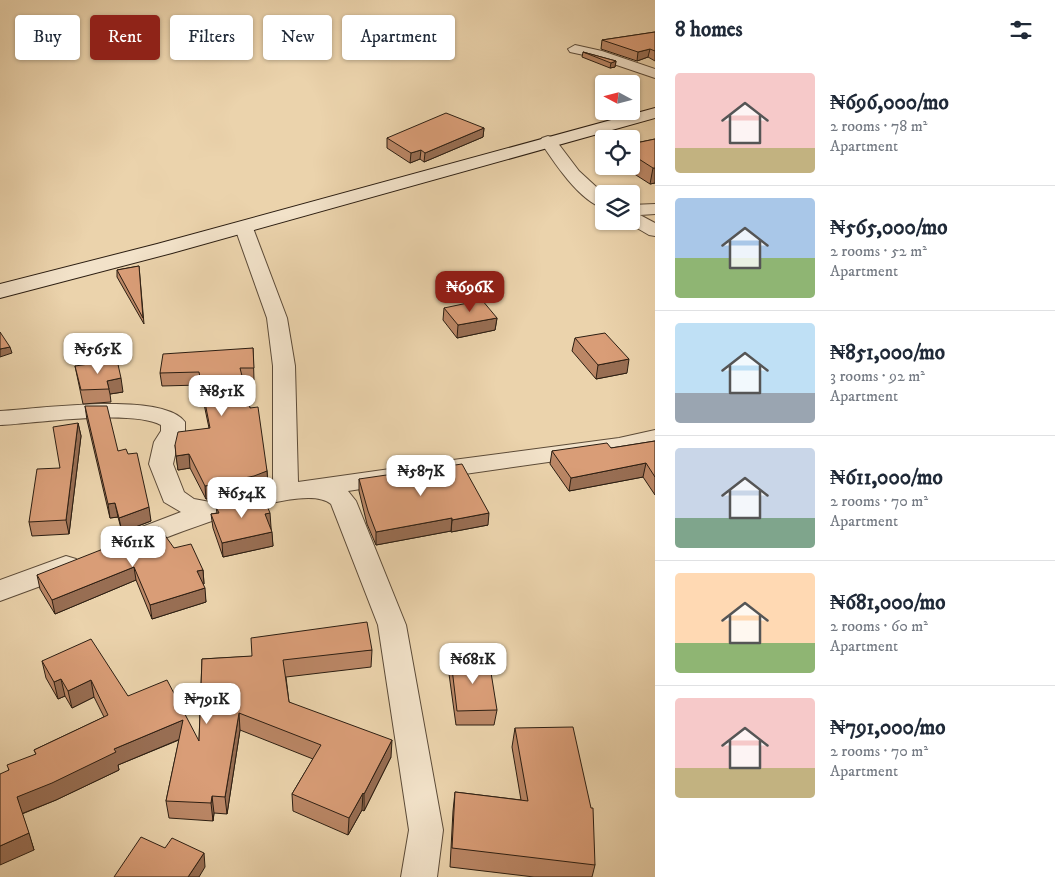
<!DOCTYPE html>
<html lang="en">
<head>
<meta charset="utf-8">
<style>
	:root { --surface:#fff; --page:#f6f6f7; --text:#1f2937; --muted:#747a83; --line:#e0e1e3; --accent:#8f2418 }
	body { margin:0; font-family:"IM FELL DW Pica",serif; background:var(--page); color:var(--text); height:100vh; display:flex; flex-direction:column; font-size:19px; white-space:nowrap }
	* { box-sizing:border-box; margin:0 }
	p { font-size:16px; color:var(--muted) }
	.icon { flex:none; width:28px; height:28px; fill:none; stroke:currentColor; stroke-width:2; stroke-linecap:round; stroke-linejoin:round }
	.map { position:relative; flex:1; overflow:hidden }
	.drawer { display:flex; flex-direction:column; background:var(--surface); width:400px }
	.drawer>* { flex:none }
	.guide { position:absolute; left:15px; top:15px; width:475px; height:45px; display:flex; gap:10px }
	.needle { width:32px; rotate:277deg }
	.tools { position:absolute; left:595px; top:75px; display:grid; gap:10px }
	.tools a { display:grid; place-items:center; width:45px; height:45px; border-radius:5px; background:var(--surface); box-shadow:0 1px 4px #0004; font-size:25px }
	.price { position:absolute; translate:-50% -42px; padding:0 11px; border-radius:10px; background:#fff; color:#222; font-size:16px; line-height:32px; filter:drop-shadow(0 1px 2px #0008) }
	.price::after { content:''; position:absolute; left:50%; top:30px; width:15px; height:11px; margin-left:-8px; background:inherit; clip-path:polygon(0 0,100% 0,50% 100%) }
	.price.on { background:var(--accent); color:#fff }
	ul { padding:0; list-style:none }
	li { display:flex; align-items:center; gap:15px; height:125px; padding:0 20px }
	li+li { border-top:1px solid var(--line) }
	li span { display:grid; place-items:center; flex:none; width:140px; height:100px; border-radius:5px; color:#555 }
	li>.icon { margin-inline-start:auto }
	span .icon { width:60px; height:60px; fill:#fffc; stroke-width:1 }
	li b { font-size:21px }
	h2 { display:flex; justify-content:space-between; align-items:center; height:60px; padding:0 20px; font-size:21px }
	.chip { padding:0 18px; border-radius:5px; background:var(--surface); box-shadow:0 1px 4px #0004; font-size:18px; line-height:45px }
	.chip.on { background:var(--accent); color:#fff }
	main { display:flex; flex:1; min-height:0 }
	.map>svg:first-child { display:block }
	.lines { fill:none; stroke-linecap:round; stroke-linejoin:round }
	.street-casing { stroke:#5c4b38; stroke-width:2 }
	.secondary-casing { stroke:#2c1e12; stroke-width:2 }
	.street { fill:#f2e2c9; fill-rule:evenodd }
	.secondary { fill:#f2e2c9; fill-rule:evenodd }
	.wall { fill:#bb8766; stroke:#2c1e12 }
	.shaded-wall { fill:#986e53; stroke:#2c1e12 }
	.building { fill:#d99d77; stroke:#2c1e12 }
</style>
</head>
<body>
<main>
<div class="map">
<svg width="655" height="877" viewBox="0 0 655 877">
	<rect width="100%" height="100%" fill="#ebd3ac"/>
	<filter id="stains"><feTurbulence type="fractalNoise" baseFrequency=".004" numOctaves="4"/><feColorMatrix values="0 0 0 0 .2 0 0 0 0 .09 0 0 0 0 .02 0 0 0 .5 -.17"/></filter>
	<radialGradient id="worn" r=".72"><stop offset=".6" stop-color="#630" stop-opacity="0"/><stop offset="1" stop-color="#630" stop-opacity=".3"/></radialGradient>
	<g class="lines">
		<defs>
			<g id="street">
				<path d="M575,45L602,51L655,69V78L593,57L570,52L568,49Z"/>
				<path d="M548,136L554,138L579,171L604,194V208C580,202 553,161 540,141L542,138Z"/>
				<path d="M655,204V214L640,215L655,223V236L649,235L625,221H631V205Z"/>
				<path d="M244,223L250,224L253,228L287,318L295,366L298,482L390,469L399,471L402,477L399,483L348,491L356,501L406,625L443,830L437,877H401L409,830L378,625L331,504C301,479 167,540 130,550L121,547L117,541L121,535L181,512L164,502L149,464L154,442L161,431V425C132,409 37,423 0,425V411C37,409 163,391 185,422V431L178,442L173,464L184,492L194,499L210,502L273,487V366L267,318L235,228L238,224Z"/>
				<path d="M655,430V444L619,452L430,479L421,477L418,471L421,465L430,463L619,438Z"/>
				<path d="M66,556L76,559L80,566L76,573L0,601V580Z"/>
			</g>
			<path id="secondary" d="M655,108V118L172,253L0,298V284L157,244Z"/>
		</defs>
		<!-- street casing -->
		<use href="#street" class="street-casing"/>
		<!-- secondary casing -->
		<use href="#secondary" class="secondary-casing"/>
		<!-- street -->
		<use href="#street" class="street"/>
		<!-- secondary -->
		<use href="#secondary" class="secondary"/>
	</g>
	<!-- wall -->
	<g class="wall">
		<path d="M655,32V61L648,57L637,61L601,49L602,40Z"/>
		<path d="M583,52L616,61L615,67L610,68L582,57Z"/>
		<path d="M484,128L483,137L424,162L420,159L410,163L387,148V138Z"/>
		<path d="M655,139V183L650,184L625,168L626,166H631V144Z"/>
		<path d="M139,266L144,324L117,277V270Z"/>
		<path d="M444,308L497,318L495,330L457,338L443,320Z"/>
		<path d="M575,338L627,373L596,379L572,351Z"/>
		<path d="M253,348L254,380L243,381L250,408L267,471L268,484L255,489L206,499L190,468L178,470L175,445L209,428L200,385L162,386L160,373Z"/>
		<path d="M75,366L123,392L110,394L111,402L83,404Z"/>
		<path d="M85,406L118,451L151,521L122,532L118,517L110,518L87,420Z"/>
		<path d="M78,423L81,436L69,534L32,536L29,522L60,468Z"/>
		<path d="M655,441V495L643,477L569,491L550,464L552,451L611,448Z"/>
		<path d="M359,479L488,525L451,532V531L376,545L367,524L359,491Z"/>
		<path d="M216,507L271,527L273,546L223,557L213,528L211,514L217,513Z"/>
		<path d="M174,548L203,570L204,584H203L206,602L152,619L136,580L55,614L40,589L37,575Z"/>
		<path d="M372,650L371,667L286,677L289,702L391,757L364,811L362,810L348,835L293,811L292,794L313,759L240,730L227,814L214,813L213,821L169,818L166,801L179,740L118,765L119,770L56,800L22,814L34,850L8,770L36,754L34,750L104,717L94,697L72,708L65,696L58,699L46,678L42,661L128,696L199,741L202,659Z"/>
		<path d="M451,660L497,710L494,725H456L449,674Z"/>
		<path d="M515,728L595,865L592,877H534L450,867L453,811L455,792L521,800L512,747Z"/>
	</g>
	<!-- shaded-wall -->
	<g class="shaded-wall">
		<path d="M650,49L648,57L637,61L638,52Z"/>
		<path d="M616,61L615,67L610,68L611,63Z"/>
		<path d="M484,128L483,137L424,162L425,153Z"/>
		<path d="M421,150L420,159L410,163L411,153Z"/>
		<path d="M653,168H655V183L650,184Z"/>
		<path d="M497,318L495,330L457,338L458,325Z"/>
		<path d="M10,347L12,353L0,357V349Z"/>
		<path d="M629,359L627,373L596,379L598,365Z"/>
		<path d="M121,378L123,392L110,394L107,381Z"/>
		<path d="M78,423L81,436L69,534L66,520Z"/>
		<path d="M189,454L190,468L178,470L176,456Z"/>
		<path d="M646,463L643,477L569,491L571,478Z"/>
		<path d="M267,471L268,484L255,489L206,499L205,486Z"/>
		<path d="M115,503L118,517L110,518L108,504Z"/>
		<path d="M149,507L151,521L122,532L119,518Z"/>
		<path d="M270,513L271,527L266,528L265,514Z"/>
		<path d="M489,513L488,525L451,532L452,520Z"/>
		<path d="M452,518L451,531L376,545V532Z"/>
		<path d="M272,532L273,546L223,557L222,543Z"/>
		<path d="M134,567L136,580L55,614L52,600Z"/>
		<path d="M203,570L204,584L198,585L197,571Z"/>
		<path d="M205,588L206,602L152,619L150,605Z"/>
		<path d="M61,679L65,696L58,699L54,682Z"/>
		<path d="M91,680L94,697L72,708L68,691Z"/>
		<path d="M239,713L240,730L227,814L225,797Z"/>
		<path d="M183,720L185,737L118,765L119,770L56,800L21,814L17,797L114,749Z"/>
		<path d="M392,740L391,757L364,811V794Z"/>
		<path d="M363,793L362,810L348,835L349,818Z"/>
		<path d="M212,796L214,813L213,821L211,803Z"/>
		<path d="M29,833L34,850L0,865V846Z"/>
		<path d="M204,853L205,867L199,877H188Z"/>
	</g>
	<!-- building -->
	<g class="building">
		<path d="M655,32V51L650,49L638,52L602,40Z"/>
		<path d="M583,52L616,61L611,63Z"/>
		<path d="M446,113L484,128L425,153L421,150L411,153L387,138Z"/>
		<path d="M655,139V168H653L631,154L632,151L631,148L635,147L631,145V144Z"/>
		<path d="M139,266L143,318L117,270Z"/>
		<path d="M482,300L497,318L458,325L444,308Z"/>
		<path d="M0,332L10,347L0,349Z"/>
		<path d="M605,333L629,359L598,365L575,338Z"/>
		<path d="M253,348L254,368H240L250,408L258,407L267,471L254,476L205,486L189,454L176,456L175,445L178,432L210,428L199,372L160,373L163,354Z"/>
		<path d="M117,360L121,378L107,381L109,389L81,390L75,366Z"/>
		<path d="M85,406H107L118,451L126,449L128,454L137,453L149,507L119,518L115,503L108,504Z"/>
		<path d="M78,423L66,520L29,522L37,469L60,468L53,427Z"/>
		<path d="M655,441V477L646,463L571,478L552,451L607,443L611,448Z"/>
		<path d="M462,464L489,513L452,520V518L376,532L368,511L359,479Z"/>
		<path d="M262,494L270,513L265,514L272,532L222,543L211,514L219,513L216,507Z"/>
		<path d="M159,527L174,548L191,544L203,570L197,571L205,588L150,605L134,567L52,600L37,575Z"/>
		<path d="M367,622L372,650L283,660L289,702L392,740L364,794L363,793L349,818L292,794L321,745L239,713L225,797L212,796L211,803L166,801L183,720L114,749L116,752L52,783L17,797L29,833L0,846V774L9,770L7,765L36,754L34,750L108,715L91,680L68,691L61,679L54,682L42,661L91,639L128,696L167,680L199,741L202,659L252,656L251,638Z"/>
		<path d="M451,660H489L497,710L457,711Z"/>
		<path d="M573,727L591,808H593L595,865L452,848L455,792L528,801L515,728Z"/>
		<path d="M141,837L165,848L172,838L204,853L188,877H114Z"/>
	</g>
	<rect width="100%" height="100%" filter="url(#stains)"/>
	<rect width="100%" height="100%" fill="url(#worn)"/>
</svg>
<div class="tools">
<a><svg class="needle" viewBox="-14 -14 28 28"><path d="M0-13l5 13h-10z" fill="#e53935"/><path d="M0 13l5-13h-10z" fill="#747a83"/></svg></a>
<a><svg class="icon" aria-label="locate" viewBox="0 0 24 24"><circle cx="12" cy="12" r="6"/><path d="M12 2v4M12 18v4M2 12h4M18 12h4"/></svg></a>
<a><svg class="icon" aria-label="layers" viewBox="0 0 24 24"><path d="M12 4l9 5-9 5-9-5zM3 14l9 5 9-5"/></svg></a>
</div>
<b class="price on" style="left:470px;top:313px">₦696K</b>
<b class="price" style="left:98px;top:375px">₦565K</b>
<b class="price" style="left:222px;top:417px">₦851K</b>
<b class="price" style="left:421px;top:497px">₦587K</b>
<b class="price" style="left:242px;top:519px">₦654K</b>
<b class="price" style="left:133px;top:568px">₦611K</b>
<b class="price" style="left:473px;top:685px">₦681K</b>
<b class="price" style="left:207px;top:725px">₦791K</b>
<div class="guide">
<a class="chip">Buy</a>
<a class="chip on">Rent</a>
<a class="chip">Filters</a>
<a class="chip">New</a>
<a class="chip">Apartment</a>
</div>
</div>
<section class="drawer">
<h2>8 homes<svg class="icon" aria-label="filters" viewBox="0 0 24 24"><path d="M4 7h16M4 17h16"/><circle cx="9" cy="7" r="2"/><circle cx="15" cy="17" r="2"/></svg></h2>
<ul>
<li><span style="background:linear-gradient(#f6c9c9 75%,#c2b280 0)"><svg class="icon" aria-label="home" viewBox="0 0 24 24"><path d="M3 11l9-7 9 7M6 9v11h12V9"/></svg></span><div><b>₦696,000/mo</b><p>2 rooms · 78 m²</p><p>Apartment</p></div></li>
<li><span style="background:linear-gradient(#a9c7e8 60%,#8fb573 0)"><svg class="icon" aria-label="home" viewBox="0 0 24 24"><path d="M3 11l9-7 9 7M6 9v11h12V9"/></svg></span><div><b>₦565,000/mo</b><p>2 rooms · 52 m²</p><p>Apartment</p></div></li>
<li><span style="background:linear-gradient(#bfe0f5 70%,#9aa5b1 0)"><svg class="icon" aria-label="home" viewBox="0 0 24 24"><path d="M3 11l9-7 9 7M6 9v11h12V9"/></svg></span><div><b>₦851,000/mo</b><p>3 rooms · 92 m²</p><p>Apartment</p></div></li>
<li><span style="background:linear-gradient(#c9d6e8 70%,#7fa58c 0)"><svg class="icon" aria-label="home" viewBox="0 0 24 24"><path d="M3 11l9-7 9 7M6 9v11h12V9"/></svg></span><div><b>₦611,000/mo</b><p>2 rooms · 70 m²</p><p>Apartment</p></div></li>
<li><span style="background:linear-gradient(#ffd9b3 70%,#8fb573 0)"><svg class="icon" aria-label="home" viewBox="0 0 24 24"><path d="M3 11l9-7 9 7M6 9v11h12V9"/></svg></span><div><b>₦681,000/mo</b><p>2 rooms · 60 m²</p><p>Apartment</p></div></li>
<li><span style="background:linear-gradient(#f6c9c9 70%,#c2b280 0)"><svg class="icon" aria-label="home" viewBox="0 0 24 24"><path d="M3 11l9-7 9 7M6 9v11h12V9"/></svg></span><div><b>₦791,000/mo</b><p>2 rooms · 70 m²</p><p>Apartment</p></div></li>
</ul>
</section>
</main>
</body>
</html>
